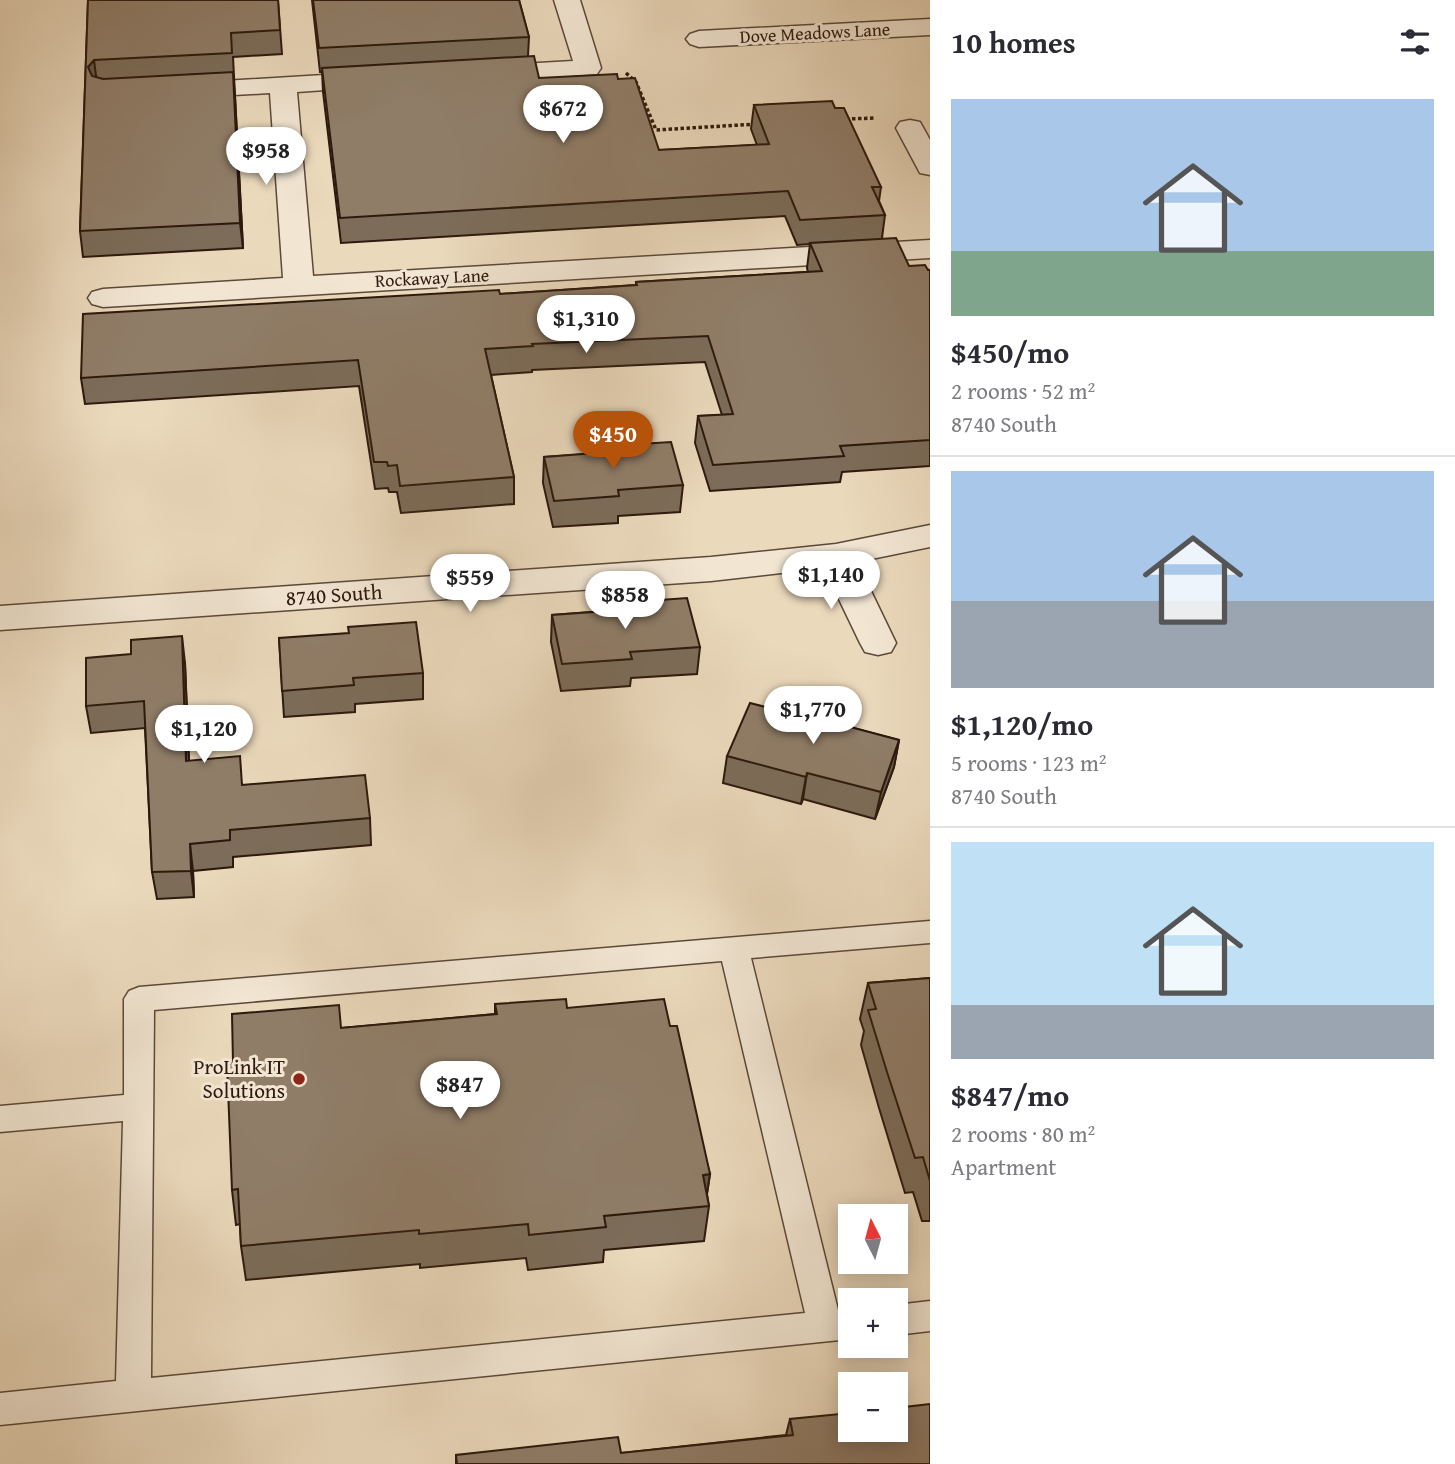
<!DOCTYPE html>
<html lang="en">
<head>
<meta charset="utf-8">
<style>
	:root { --surface:#fff; --page:#f7f7f7; --text:#2b2b33; --muted:#7c7c81; --line:#e1e1e2; --accent:#b45309 }
	body { margin:0; font-family:"Gentium Book Plus",serif; background:var(--page); color:var(--text); height:100vh; display:flex; flex-direction:column; font-size:26px; white-space:nowrap }
	* { box-sizing:border-box; margin:0 }
	p { font-size:23px; color:var(--muted) }
	.icon { flex:none; width:38px; height:38px; fill:none; stroke:currentColor; stroke-width:2; stroke-linecap:round; stroke-linejoin:round }
	.map { position:relative; flex:1; overflow:hidden }
	.side { display:flex; flex-direction:column; background:var(--surface); width:525px }
	.side>* { flex:none }
	.needle { width:46px; rotate:354deg }
	.tools { position:absolute; left:838px; top:1204px; display:grid; gap:14px }
	.tools a { display:grid; place-items:center; width:70px; height:70px; border-radius:0px; background:var(--surface); box-shadow:0 4px 18px #0003; font-size:35px }
	.price { position:absolute; translate:-50% -60px; padding:0 16px; border-radius:24px; background:#fff; color:#222; font-size:23px; line-height:46px; filter:drop-shadow(0 2px 4px #0008) }
	.price::after { content:''; position:absolute; left:50%; top:42px; width:21px; height:16px; margin-left:-10px; background:inherit; clip-path:polygon(0 0,100% 0,50% 100%) }
	.price.active { background:var(--accent); color:#fff }
	ul { padding:0; list-style:none }
	li { display:grid; align-content:center; gap:14px; height:371px; padding:0 21px }
	li+li { border-top:2px solid var(--line) }
	li span { display:grid; place-items:center; height:217px; border-radius:0px; color:#555 }
	li>.icon { margin-inline-start:auto }
	span .icon { width:126px; height:126px; fill:#fffc; stroke-width:1 }
	li b { font-size:30px }
	h2 { display:flex; justify-content:space-between; align-items:center; height:84px; padding:0 21px; font-size:30px }
	main { display:flex; flex:1; min-height:0 }
	.map>svg:first-child { display:block }
	.lines { fill:none; stroke-linecap:round; stroke-linejoin:round }
	.service-casing { stroke:#5c4939; stroke-width:3 }
	.minor-casing { stroke:#5c4939; stroke-width:3 }
	.path { stroke:#2d190d; stroke-width:3.5; stroke-dasharray:3.5 2.5; stroke-linecap:butt }
	.service { fill:#f2e6d3; fill-rule:evenodd }
	.minor { fill:#f2e6d3; fill-rule:evenodd }
	.wall { fill:#7c6c59; stroke:#2d190d; stroke-width:2 }
	.shaded-wall { fill:#655849; stroke:#2d190d; stroke-width:2 }
	.building { fill:#907d68; stroke:#2d190d; stroke-width:2 }
	.poi-dot { fill:#8f2418; stroke:#f2e6d3; stroke-width:2.5 }
	.labels { text-anchor:middle; stroke-width:6; stroke-linejoin:round; paint-order:stroke }
	.far-street-label { font-size:18px; fill:#2d190d; stroke:#f2e6d3 }
	.street-label { font-size:21px; fill:#2d190d; stroke:#f2e6d3 }
	.poi-label { font-size:21px; fill:#2d190d; stroke:#f2e6d3; text-anchor:end }
</style>
</head>
<body>
<main>
<div class="map">
<svg width="930" height="1464" viewBox="0 0 930 1464">
	<rect width="100%" height="100%" fill="#ebd9bc"/>
	<filter id="stains"><feTurbulence type="fractalNoise" baseFrequency=".00286" numOctaves="4"/><feColorMatrix values="0 0 0 0 .2 0 0 0 0 .09 0 0 0 0 .02 0 0 0 .5 -.17"/></filter>
	<radialGradient id="worn" r=".72"><stop offset=".6" stop-color="#630" stop-opacity="0"/><stop offset="1" stop-color="#630" stop-opacity=".3"/></radialGradient>
	<g class="lines">
		<defs>
			<g id="service">
				<path d="M930,921V943L751,958L838,1310L850,1309V1339L0,1425V1393L116,1381L123,1121L0,1132V1106L124,1095V999L129,991L139,987ZM722,961L805,1313L151,1378L154,1010Z"/>
				<path d="M930,1301V1331L896,1335V1305Z"/>
			</g>
			<g id="minor">
				<path d="M554,0H580L601,68L597,74L486,82L477,80L473,74L477,68L486,66L573,61Z"/>
				<path d="M930,19V35L699,47L690,44L686,39L690,34L699,31Z"/>
				<path d="M373,72L382,74L386,80L382,86L297,92L313,276L930,240V258L103,307L92,304L88,298L92,292L103,289L283,278L270,93L182,98L173,96L169,90L173,84Z"/>
				<path d="M910,120L920,122L930,140V175L920,173L896,128L900,122Z"/>
				<path d="M930,525V547L857,562L896,643L891,652L878,655L865,652L860,643L824,568L711,581L0,630V606L711,557L836,544Z"/>
			</g>
		</defs>
		<!-- service casing -->
		<use href="#service" class="service-casing"/>
		<!-- minor casing -->
		<use href="#minor" class="minor-casing"/>
		<!-- path -->
		<g class="path">
			<path d="M626,73L636,82L656,130L757,124"/>
			<path d="M846,119L876,118"/>
		</g>
		<!-- service -->
		<use href="#service" class="service"/>
		<!-- minor -->
		<use href="#minor" class="minor"/>
	</g>
	<!-- wall -->
	<g class="wall">
		<path d="M88,0H278L282,54L233,57L243,248L83,257L80,231Z"/>
		<path d="M312,0H519L529,37L528,56L539,78L618,79L659,150L757,145L751,129L754,105L835,108L881,187L879,201L885,215L882,238L909,266L930,270V466L842,472L840,482L710,491L695,443L698,416L722,415L705,362L532,370V372L491,375L514,477V504L401,513L397,492H389L388,488L375,489L359,386L85,404L81,378L500,294L636,285V282L808,272L807,268L810,244L797,245L785,216L341,243L323,92L322,72H320Z"/>
		<path d="M607,446L683,485L680,512L618,516V523L553,527L543,483L544,457L606,453Z"/>
		<path d="M619,603L700,647L697,674L631,678L630,686L561,691L551,642L552,615L618,610Z"/>
		<path d="M279,638L423,673V699L355,704V712L284,717Z"/>
		<path d="M185,663L189,761L243,785L370,818L371,845L233,857V867L193,871L194,897L157,899L152,872L145,728L91,733L86,706Z"/>
		<path d="M785,712L830,722L899,740L894,767L875,819L803,799L801,804L723,783L727,756Z"/>
		<path d="M930,978V1221H922L913,1192L905,1193L879,1108L861,1045L864,1031L860,1019L868,983Z"/>
		<path d="M495,1004L567,1008L670,1026L710,1174L707,1194L709,1206L704,1241L604,1250L603,1262L528,1270L526,1258L420,1268V1264L246,1280L241,1246L240,1224L236,1225L232,1190L233,1062L341,1028L495,1014Z"/>
		<path d="M790,1419L930,1464H456V1455L621,1453L786,1435Z"/>
	</g>
	<!-- shaded-wall -->
	<g class="shaded-wall">
		<path d="M94,60L97,84L91,92L88,67Z"/>
		<path d="M233,72L235,97L243,248L240,223Z"/>
		<path d="M182,636L185,663L190,788L186,761Z"/>
		<path d="M899,740L894,767L875,819L881,792Z"/>
		<path d="M807,773L803,799L801,804L806,777Z"/>
		<path d="M190,844L193,871L194,897L191,871Z"/>
		<path d="M710,1174L705,1206L703,1175Z"/>
	</g>
	<!-- building -->
	<g class="building">
		<path d="M88,0H278L280,30L231,33L232,53L94,60L88,67L92,76L103,79L233,72L240,223L80,231Z"/>
		<path d="M313,0H519L529,37L319,48Z"/>
		<path d="M534,56L539,78L617,74L618,79L635,78L659,150L769,144L754,105L832,101L835,108H844L881,187H872L885,215L800,220L788,191L340,218L322,68Z"/>
		<path d="M896,238L909,266L925,265L928,270H930V440L840,446L844,456L713,465L698,416L733,414L708,336L532,344L533,346L485,349L514,477L400,486L397,465L388,466L387,462H374L358,360L81,378L83,314L499,290L500,294L637,285L636,282L822,271L810,243Z"/>
		<path d="M671,442L683,485L618,490L619,496L554,501L544,457L608,452L607,446Z"/>
		<path d="M687,598L700,647L630,652L632,659L562,664L552,615L620,610L619,603Z"/>
		<path d="M416,622L423,673L353,678L354,685L282,691L279,638L349,633L348,627Z"/>
		<path d="M182,636L186,761L240,756L242,785L365,775L370,818L230,830V840L190,844L191,871L152,872L144,701L86,706V658L131,654V640Z"/>
		<path d="M790,700L832,711L828,721L899,740L881,792L807,773L806,777L727,756L750,703L785,712Z"/>
		<path d="M930,978V1181L923,1157L915,1158L887,1072L868,1010L876,1009L868,983Z"/>
		<path d="M566,999L567,1008L664,999L670,1026H677L710,1174L703,1175L709,1206L604,1216L606,1227L529,1235L528,1224L419,1234V1230L241,1246L238,1189L232,1190L227,1063L233,1062L232,1014L339,1005L341,1028L497,1014L495,1004Z"/>
		<path d="M930,1404V1464H457L456,1455L618,1437L621,1453L793,1435L790,1419L850,1413V1430H896V1408Z"/>
	</g>
	<!-- markers -->
	<circle class="poi-dot" cx="299" cy="1079" r="7"/>
	<g class="labels">
		<!-- far-street labels -->
		<g class="far-street-label">
			<text transform="translate(815 33) rotate(-3)" y="6">Dove Meadows Lane</text>
			<text transform="translate(432 278) rotate(-3)" y="6">Rockaway Lane</text>
		</g>
		<!-- street labels -->
		<g class="street-label">
			<text transform="translate(334 595) rotate(-4)" y="7">8740 South</text>
		</g>
		<!-- poi labels -->
		<g class="poi-label">
			<text x="285" y="1074">ProLink IT<tspan x="285" dy="24">Solutions</tspan></text>
		</g>
	</g>
	<rect width="100%" height="100%" filter="url(#stains)"/>
	<rect width="100%" height="100%" fill="url(#worn)"/>
</svg>
<div class="tools">
<a><svg class="needle" viewBox="-14 -14 28 28"><path d="M0-13l5 13h-10z" fill="#e53935"/><path d="M0 13l5-13h-10z" fill="#7c7c81"/></svg></a>
<a>+</a>
<a>−</a>
</div>
<b class="price" style="left:563px;top:145px">$672</b>
<b class="price" style="left:266px;top:187px">$958</b>
<b class="price" style="left:586px;top:355px">$1,310</b>
<b class="price active" style="left:613px;top:471px">$450</b>
<b class="price" style="left:831px;top:611px">$1,140</b>
<b class="price" style="left:470px;top:614px">$559</b>
<b class="price" style="left:625px;top:631px">$858</b>
<b class="price" style="left:813px;top:746px">$1,770</b>
<b class="price" style="left:204px;top:765px">$1,120</b>
<b class="price" style="left:460px;top:1121px">$847</b>
</div>
<section class="side">
<h2>10 homes<svg class="icon" aria-label="filters" viewBox="0 0 24 24"><path d="M4 7h16M4 17h16"/><circle cx="9" cy="7" r="2"/><circle cx="15" cy="17" r="2"/></svg></h2>
<ul>
<li><span style="background:linear-gradient(#a9c7e8 70%,#7fa58c 0)"><svg class="icon" aria-label="home" viewBox="0 0 24 24"><path d="M3 11l9-7 9 7M6 9v11h12V9"/></svg></span><div><b>$450/mo</b><p>2 rooms · 52 m²</p><p>8740 South</p></div></li>
<li><span style="background:linear-gradient(#a9c7e8 60%,#9aa5b1 0)"><svg class="icon" aria-label="home" viewBox="0 0 24 24"><path d="M3 11l9-7 9 7M6 9v11h12V9"/></svg></span><div><b>$1,120/mo</b><p>5 rooms · 123 m²</p><p>8740 South</p></div></li>
<li><span style="background:linear-gradient(#bfe0f5 75%,#9aa5b1 0)"><svg class="icon" aria-label="home" viewBox="0 0 24 24"><path d="M3 11l9-7 9 7M6 9v11h12V9"/></svg></span><div><b>$847/mo</b><p>2 rooms · 80 m²</p><p>Apartment</p></div></li>
</ul>
</section>
</main>
</body>
</html>
